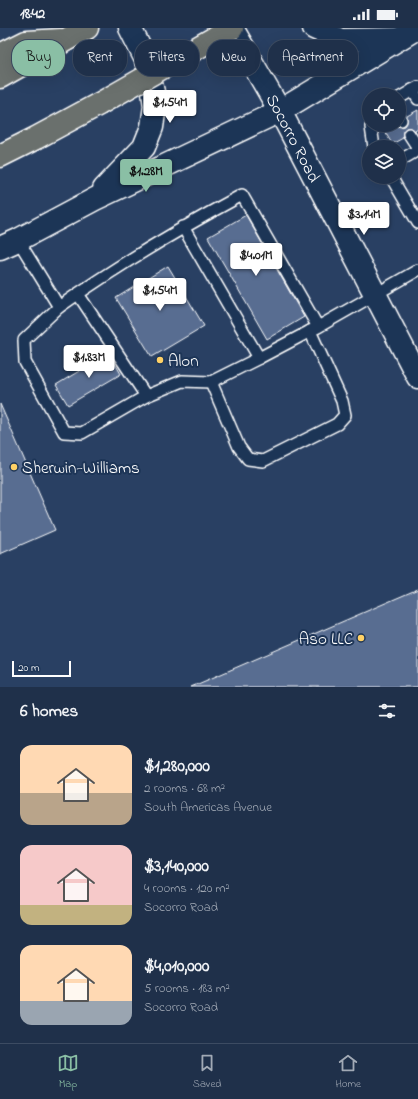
<!DOCTYPE html>
<html lang="en">
<head>
<meta charset="utf-8">
<style>
	:root { --surface:#1f304a; --page:#273851; --text:#f1f3f6; --muted:#a1a9b5; --line:#3c4b62; --accent:#8abfa5 }
	body { margin:0; font-family:"Indie Flower",sans-serif; background:var(--page); color:var(--text); height:100vh; display:flex; flex-direction:column; font-size:15px; white-space:nowrap }
	* { box-sizing:border-box; margin:0 }
	p { font-size:13px; color:var(--muted) }
	.icon { flex:none; width:22px; height:22px; fill:none; stroke:currentColor; stroke-width:2; stroke-linecap:round; stroke-linejoin:round }
	.map { position:relative; height:659px; overflow:hidden }
	.sheet { display:flex; flex-direction:column; background:var(--surface); flex:1 }
	.sheet>* { flex:none }
	.guide { position:absolute; left:12px; top:12px; width:394px; height:36px; display:flex; gap:8px }
	.fabs { position:absolute; left:362px; top:60px; display:grid; gap:8px }
	.fabs a { display:grid; place-items:center; width:44px; height:44px; border-radius:50%; background:var(--surface); box-shadow:0 4px 16px #0002,0 0 0 1px var(--line); font-size:20px }
	.scale { position:absolute; left:12px; bottom:10px; width:59px; box-sizing:border-box; padding-left:4px; border:2px solid #fff; border-top:0; font-size:11px; line-height:14px; white-space:nowrap; color:#fff; -webkit-text-stroke:3px #1d3557; paint-order:stroke }
	.price { position:absolute; translate:-50% -34px; padding:0 9px; border-radius:4px; background:#fff; color:#222; font-size:13px; line-height:26px; filter:drop-shadow(0 1px 2px #0008) }
	.price::after { content:''; position:absolute; left:50%; top:24px; width:12px; height:9px; margin-left:-6px; background:inherit; clip-path:polygon(0 0,100% 0,50% 100%) }
	.price.current { background:var(--accent); color:#111 }
	ul { padding:0; list-style:none }
	li { display:flex; align-items:center; gap:12px; height:100px; padding:0 20px }
	li span { display:grid; place-items:center; flex:none; width:112px; height:80px; border-radius:12px; color:#555 }
	li>.icon { margin-inline-start:auto }
	span .icon { width:48px; height:48px; fill:#fffc; stroke-width:1 }
	li b { font-size:17px }
	h2 { display:flex; justify-content:space-between; align-items:center; height:48px; padding:0 20px; font-size:17px }
	.tag { padding:0 14px; border-radius:16px; background:var(--surface); box-shadow:0 4px 16px #0002,0 0 0 1px var(--line); font-size:14px; line-height:36px }
	.tag.current { background:var(--accent); color:#111 }
	.status { display:flex; justify-content:space-between; align-items:center; height:28px; padding:0 20px; background:var(--surface); direction:ltr }
	.status svg { height:11px; fill:currentColor }
	.tabs { display:flex; justify-content:space-around; align-items:center; height:56px; border-top:1px solid var(--line); background:var(--surface); font-size:11px; color:var(--muted) }
	.tabs a { display:grid; justify-items:center; gap:2px }
	.tabs .current { color:var(--accent) }
	.map>svg:first-child { display:block }
	.building { fill:#586d91; stroke:#fff }
	.lines { fill:none; stroke-linecap:round; stroke-linejoin:round }
	.lane-casing { stroke:#fff; stroke-width:14 }
	.secondary-casing { stroke:#fff; stroke-width:25 }
	.highway-casing { stroke:#fff; stroke-width:25 }
	.lane { stroke:#1d3557; stroke-width:11 }
	.secondary { stroke:#1d3557; stroke-width:22 }
	.highway { stroke:#6a706d; stroke-width:22 }
	.highway-bridge-casing { stroke:#fff; stroke-width:25; stroke-linecap:butt }
	.highway-bridge { stroke:#6a706d; stroke-width:22 }
	.poi-dot { fill:#ffd166; stroke:#1d3557; stroke-width:1.5 }
	.labels { text-anchor:middle; stroke-width:4; stroke-linejoin:round; paint-order:stroke }
	.street-label { font-size:17px; fill:#fff; stroke:#1d3557 }
	.poi-label { font-size:17px; fill:#fff; stroke:#1d3557; text-anchor:start }
</style>
</head>
<body>
<div class="status"><b>18:42</b><svg viewBox="0 0 49 12"><path d="M0 12V9h3v3zM5 12V6h3v6zM10 12V3h3v9zM15 12V0h3v12zM26 1h20v11H26zM47 4h2v5h-2z"/></svg></div>
<div class="map">
<svg width="418" height="659" viewBox="0 0 418 659">
	<rect width="100%" height="100%" fill="#294063"/>
	<filter id="ink" filterUnits="userSpaceOnUse"><feTurbulence type="fractalNoise" baseFrequency=".025" numOctaves="2"/><feDisplacementMap in="SourceGraphic" scale="8" xChannelSelector="R" yChannelSelector="G"/><feConvolveMatrix kernelMatrix="1 2 1 2 8 2 1 2 1" color-interpolation-filters="sRGB"/></filter>
	<g filter="url(#ink)">
		<!-- building -->
		<g class="building">
			<path d="M418,82V101L415,103L412,100H406L403,103V110L392,116L384,102L392,97L401,99L405,98L407,95V88Z"/>
			<path d="M246,187L304,289L267,311L208,209Z"/>
			<path d="M168,238L204,298L152,329L116,270Z"/>
			<path d="M109,325L121,346L68,377L56,357Z"/>
			<path d="M0,376L55,502L0,526Z"/>
			<path d="M418,561V659H191Z"/>
		</g>
		<g class="lines">
			<defs>
				<g id="lane">
					<path d="M412,62L418,71"/>
					<path d="M399,70L418,59"/>
					<path d="M399,89L401,92"/>
					<path d="M372,97L371,99L374,119"/>
					<path d="M409,106L418,120"/>
					<path d="M399,133L418,122"/>
					<path d="M391,149L418,195"/>
					<path d="M183,199L259,330L316,300"/>
					<path d="M18,212L59,279C118,237 179,201 242,167L318,299L418,242"/>
					<path d="M59,279L24,312L25,334L64,404L82,405L146,368L78,266"/>
					<path d="M211,354L239,419L248,431L263,433L337,396L345,387L342,373L310,303"/>
					<path d="M146,368L182,353L211,354L259,330"/>
				</g>
				<g id="secondary">
					<path id="s1" d="M232,0L280,83L418,349"/>
					<path d="M314,0L341,12L398,11"/>
					<path d="M104,161L144,119L152,99L155,78L153,64L146,32L130,0"/>
					<path d="M0,220L18,212L95,171L280,83L417,0"/>
				</g>
				<g id="highway">
					<path d="M0,27L26,14L61,12"/>
					<path d="M0,49L87,0"/>
					<path d="M0,128L36,110L99,76"/>
				</g>
			</defs>
			<!-- lane casing -->
			<use href="#lane" class="lane-casing"/>
			<!-- secondary casing -->
			<use href="#secondary" class="secondary-casing"/>
			<!-- highway casing -->
			<use href="#highway" class="highway-casing"/>
			<!-- lane -->
			<use href="#lane" class="lane"/>
			<!-- secondary -->
			<use href="#secondary" class="secondary"/>
			<!-- highway -->
			<use href="#highway" class="highway"/>
			<defs>
				<path id="highway-bridge" d="M99,76L232,0"/>
			</defs>
			<!-- highway-bridge casing -->
			<use href="#highway-bridge" class="highway-bridge-casing"/>
			<!-- highway-bridge -->
			<use href="#highway-bridge" class="highway-bridge"/>
		</g>
	</g>
	<!-- markers -->
	<g class="poi-dot">
		<circle cx="160" cy="332" r="4"/>
		<circle cx="14" cy="439" r="4"/>
		<circle cx="361" cy="610" r="4"/>
	</g>
	<g class="labels">
		<!-- street labels -->
		<g class="street-label">
			<text dy="6" stroke="none"><textPath href="#s1" startOffset="126">Socorro Road</textPath></text>
		</g>
		<!-- poi labels -->
		<g class="poi-label">
			<text x="168" y="338">Alon</text>
			<text x="22" y="445">Sherwin-Williams</text>
			<text x="353" y="616" text-anchor="end">Aso LLC</text>
		</g>
	</g>
</svg>
<div class="fabs">
<a><svg class="icon" aria-label="locate" viewBox="0 0 24 24"><circle cx="12" cy="12" r="6"/><path d="M12 2v4M12 18v4M2 12h4M18 12h4"/></svg></a>
<a><svg class="icon" aria-label="layers" viewBox="0 0 24 24"><path d="M12 4l9 5-9 5-9-5zM3 14l9 5 9-5"/></svg></a>
</div>
<div class="scale">20 m</div>
<b class="price" style="left:170px;top:96px">$1.54M</b>
<b class="price current" style="left:146px;top:165px">$1.28M</b>
<b class="price" style="left:364px;top:208px">$3.14M</b>
<b class="price" style="left:256px;top:249px">$4.01M</b>
<b class="price" style="left:160px;top:284px">$1.54M</b>
<b class="price" style="left:89px;top:351px">$1.83M</b>
<div class="guide">
<a class="tag current">Buy</a>
<a class="tag">Rent</a>
<a class="tag">Filters</a>
<a class="tag">New</a>
<a class="tag">Apartment</a>
</div>
</div>
<section class="sheet">
<h2>6 homes<svg class="icon" aria-label="filters" viewBox="0 0 24 24"><path d="M4 7h16M4 17h16"/><circle cx="9" cy="7" r="2"/><circle cx="15" cy="17" r="2"/></svg></h2>
<ul>
<li><span style="background:linear-gradient(#ffd9b3 60%,#b9a48a 0)"><svg class="icon" aria-label="home" viewBox="0 0 24 24"><path d="M3 11l9-7 9 7M6 9v11h12V9"/></svg></span><div><b>$1,280,000</b><p>2 rooms · 68 m²</p><p>South Americas Avenue</p></div></li>
<li><span style="background:linear-gradient(#f6c9c9 75%,#c2b280 0)"><svg class="icon" aria-label="home" viewBox="0 0 24 24"><path d="M3 11l9-7 9 7M6 9v11h12V9"/></svg></span><div><b>$3,140,000</b><p>4 rooms · 120 m²</p><p>Socorro Road</p></div></li>
<li><span style="background:linear-gradient(#ffd9b3 70%,#9aa5b1 0)"><svg class="icon" aria-label="home" viewBox="0 0 24 24"><path d="M3 11l9-7 9 7M6 9v11h12V9"/></svg></span><div><b>$4,010,000</b><p>5 rooms · 183 m²</p><p>Socorro Road</p></div></li>
</ul>
</section>
<nav class="tabs">
<a class="current"><svg class="icon" aria-label="map" viewBox="0 0 24 24"><path d="M3 6l6-2 6 2 6-2v14l-6 2-6-2-6 2zM9 4v14M15 6v14"/></svg>Map</a>
<a><svg class="icon" aria-label="saved" viewBox="0 0 24 24"><path d="M7 4h10v16l-5-4-5 4z"/></svg>Saved</a>
<a><svg class="icon" aria-label="home" viewBox="0 0 24 24"><path d="M3 11l9-7 9 7M6 9v11h12V9"/></svg>Home</a>
</nav>
</body>
</html>
